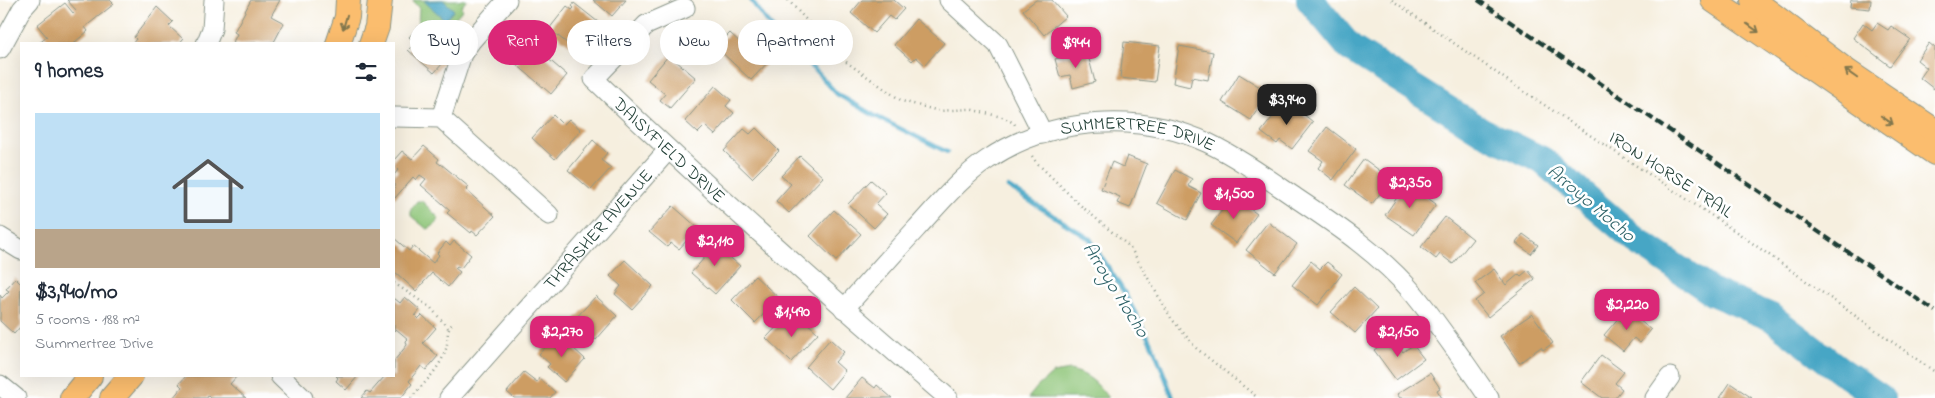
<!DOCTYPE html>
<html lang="en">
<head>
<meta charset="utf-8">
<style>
	:root { --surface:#fff; --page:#f2f2f3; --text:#1f2937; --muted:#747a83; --line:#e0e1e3; --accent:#db2777 }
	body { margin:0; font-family:"Indie Flower",sans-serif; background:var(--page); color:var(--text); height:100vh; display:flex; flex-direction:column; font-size:19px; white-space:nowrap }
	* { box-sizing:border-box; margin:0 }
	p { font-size:16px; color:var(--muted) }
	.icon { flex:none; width:28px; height:28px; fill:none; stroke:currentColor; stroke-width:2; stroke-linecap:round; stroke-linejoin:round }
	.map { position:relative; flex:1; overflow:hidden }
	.drawer { position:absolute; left:20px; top:42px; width:375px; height:335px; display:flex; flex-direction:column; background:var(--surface); border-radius:0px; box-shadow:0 5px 20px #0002 }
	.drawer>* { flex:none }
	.banner { position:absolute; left:410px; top:20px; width:475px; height:45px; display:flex; gap:10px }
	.price { position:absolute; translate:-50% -42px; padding:0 11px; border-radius:10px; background:var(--accent); color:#fff; font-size:16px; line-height:32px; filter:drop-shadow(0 1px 2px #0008) }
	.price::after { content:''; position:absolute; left:50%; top:30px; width:15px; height:11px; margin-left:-8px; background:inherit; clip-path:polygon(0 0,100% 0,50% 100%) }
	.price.on { background:#222; color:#fff }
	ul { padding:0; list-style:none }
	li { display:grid; align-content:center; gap:10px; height:265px; padding:0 15px }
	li+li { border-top:1px solid var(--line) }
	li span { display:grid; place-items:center; height:155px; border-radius:0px; color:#555 }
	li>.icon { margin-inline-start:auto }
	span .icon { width:90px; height:90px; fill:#fffc; stroke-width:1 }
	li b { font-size:21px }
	h2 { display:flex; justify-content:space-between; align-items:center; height:60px; padding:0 15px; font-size:21px }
	.tag { padding:0 18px; border-radius:22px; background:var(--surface); box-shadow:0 5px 20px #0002; font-size:18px; line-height:45px }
	.tag.on { background:var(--accent); color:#fff }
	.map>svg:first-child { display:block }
	.green { fill:#8ec578; stroke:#568156 }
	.water { fill:#46a6c5; stroke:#32727c }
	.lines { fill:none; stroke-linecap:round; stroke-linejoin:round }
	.stream { stroke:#46a6c5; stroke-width:4.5 }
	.river { stroke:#46a6c5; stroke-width:28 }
	.building { fill:#cd9d64 }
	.minor-casing { stroke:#8a968a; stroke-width:21 }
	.major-casing { stroke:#8a968a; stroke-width:26 }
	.path { stroke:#8a968a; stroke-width:2.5; stroke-dasharray:1 4; stroke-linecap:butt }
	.minor { stroke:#fff; stroke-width:19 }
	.major { stroke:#fbbd6e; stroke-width:24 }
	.rail { stroke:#1f3d34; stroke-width:4; stroke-dasharray:8 4; stroke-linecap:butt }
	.oneway { stroke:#82774e }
	.labels { text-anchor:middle; stroke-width:5; stroke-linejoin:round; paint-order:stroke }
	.street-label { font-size:18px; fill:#1f3d34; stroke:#fff }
	.water-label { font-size:19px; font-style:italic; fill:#2d6267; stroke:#fff }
</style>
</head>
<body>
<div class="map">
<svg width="1935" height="398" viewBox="0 0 1935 398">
	<rect width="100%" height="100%" fill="#fff"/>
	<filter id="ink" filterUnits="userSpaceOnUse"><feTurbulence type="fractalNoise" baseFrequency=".02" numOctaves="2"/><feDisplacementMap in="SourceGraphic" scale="10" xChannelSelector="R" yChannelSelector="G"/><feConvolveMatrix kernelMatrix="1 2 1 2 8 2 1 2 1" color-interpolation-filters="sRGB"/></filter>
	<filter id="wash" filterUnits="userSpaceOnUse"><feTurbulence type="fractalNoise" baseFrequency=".0096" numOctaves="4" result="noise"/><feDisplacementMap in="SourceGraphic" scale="20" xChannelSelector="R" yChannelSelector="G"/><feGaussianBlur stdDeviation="1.12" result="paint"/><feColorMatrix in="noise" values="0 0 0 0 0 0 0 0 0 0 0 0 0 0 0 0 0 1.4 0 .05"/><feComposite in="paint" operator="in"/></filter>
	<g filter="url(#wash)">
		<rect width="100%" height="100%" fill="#f6efdf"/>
		<!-- green -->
		<g class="green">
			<path d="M414,0H466V1L461,7L463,9L446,29L442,31L432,22L424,30L418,25L419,7L413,2Z"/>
			<path d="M417,201H422L438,217C438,222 433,228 427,229L411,216V209Z"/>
			<path d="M1070,370C1089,374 1097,383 1108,398H1028L1038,386L1053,373Z"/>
		</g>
		<!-- water -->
		<path class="water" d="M443,0L454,10L445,20L424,1Z"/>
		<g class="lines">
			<!-- stream -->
			<g class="stream">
				<path d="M751,0L766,21L796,54L817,72L837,94L875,116L947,152"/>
				<path d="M1008,187L1090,239L1124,292L1155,351L1173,398"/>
			</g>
			<!-- river -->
			<path class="river" d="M1310,0L1350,48L1482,131L1542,160L1636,240L1712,292L1771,317L1840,370L1881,398"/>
		</g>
		<g id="blocks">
			<!-- building -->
			<g class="building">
				<path d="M67,0H110L114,4L85,27L88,31L75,42L76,44H38L47,37L37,25L65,3L73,13L76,10Z"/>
				<path d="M251,0H280L271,16L284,23L274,42L232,44L237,34L234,32Z"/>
				<path d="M593,0H626L612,16Z"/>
				<path d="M862,0H894L904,9L894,20L889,16L874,33L851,13Z"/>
				<path d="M1036,0H1052L1066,16L1044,35L1023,10Z"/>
				<path d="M1851,0H1871L1870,9L1850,7Z"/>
				<path d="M574,3L598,22L576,50L549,29L567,6L572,10L574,8L572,6Z"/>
				<path d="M157,7L173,22L169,26L183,39L179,44H132L136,39L134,37Z"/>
				<path d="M916,19L944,43L925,65L916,57L912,61L894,45Z"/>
				<path d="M432,22L447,35L437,45L434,42L428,48L444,62L434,73L408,50L415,43L409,37L419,26L424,30Z"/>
				<path d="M1863,23L1872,30L1877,23L1888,30L1891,26L1910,39L1890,66L1853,38Z"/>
				<path d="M730,33L744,46L751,38L772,58L751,80L716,47Z"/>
				<path d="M1124,42L1160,46L1155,82L1120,78Z"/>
				<path d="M1929,43L1935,48L1934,89L1920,78L1927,68L1917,60Z"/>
				<path d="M532,45L567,75L551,94L516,64Z"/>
				<path d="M1179,46L1213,52L1208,80L1192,77L1190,87L1173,83Z"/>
				<path d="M1087,51L1095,82L1073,88L1070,75L1060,77L1055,59Z"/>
				<path d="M669,55L696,78L670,108L660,100L665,94L648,80Z"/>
				<path d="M1239,74L1268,92L1251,120L1222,102Z"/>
				<path d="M715,86L731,100L726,106L734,113L715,135L705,126L698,133L685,121Z"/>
				<path d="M1286,100L1313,122L1292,149L1280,140L1277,144L1261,132Z"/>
				<path d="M553,115L563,125L569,119L581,130L555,159L532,138Z"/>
				<path d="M1327,127L1356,149L1333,180L1318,168L1323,161L1309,151Z"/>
				<path d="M756,128L779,151L752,178L724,151L744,129L750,134Z"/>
				<path d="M593,140L607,153L601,160L611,168L591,190L568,170Z"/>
				<path d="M424,146L439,159L437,162L441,165V164L469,187L466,190L495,216L477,235L472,231L471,233L447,213L450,210L421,185L426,179L420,175L416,180L413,177L395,198L394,197V175L398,170L394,166V160L402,151L412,159Z"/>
				<path d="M800,156L823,177L789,213L776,201L791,184L781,176Z"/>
				<path d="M1127,156L1147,164L1130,208L1117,203L1120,197L1101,189L1112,162L1123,167Z"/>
				<path d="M1364,159L1391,179L1372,204L1345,185Z"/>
				<path d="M1175,170L1192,179L1188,186L1201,193L1187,220L1157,203Z"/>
				<path d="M871,180L886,193L876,204L887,214L874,228L848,204Z"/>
				<path d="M1407,183L1436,204L1414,235L1385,215Z"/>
				<path d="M1226,197L1239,207L1242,203L1257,214L1236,243L1211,225L1223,209L1219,207Z"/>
				<path d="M673,206L698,228L679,249L671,243L667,247L649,232Z"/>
				<path d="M834,210L861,234L836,261L810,236Z"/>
				<path d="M1445,217L1473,239L1453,264L1440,254L1436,259L1421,247Z"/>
				<path d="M1268,222L1297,244L1275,273L1246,250Z"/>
				<path d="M1523,234L1538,245L1531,254L1516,243Z"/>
				<path d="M394,238L409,251L413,246L433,263L439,255L437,253L446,242L450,246L454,241L471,255L461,268L457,266L455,268L460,272L448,287L432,273L416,291L394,271Z"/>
				<path d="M709,239L740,266L715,294L691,273L706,256L699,249Z"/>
				<path d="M625,260L653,286L632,309L615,294L621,286L610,276Z"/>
				<path d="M1311,261L1320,269L1327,262L1342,274L1318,305L1292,285Z"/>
				<path d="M1494,269L1506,285L1519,274L1521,276L1528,270L1535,279L1488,317L1475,301L1484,294L1475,283Z"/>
				<path d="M755,276L779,298L755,323L732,300Z"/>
				<path d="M15,278L21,284L20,311L21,326L14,334L0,321V295L2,298L9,291L6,289Z"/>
				<path d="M1354,287L1377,309L1355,333L1331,312Z"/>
				<path d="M596,296L617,316L596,340L574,320Z"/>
				<path d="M405,297L420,310L415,316L418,319L422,315L436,328L423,343L438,356L426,370L421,366L409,381L412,384L401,398H361L367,391L370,393L385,376H394V361L407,345L406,341L408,339L396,329L394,331V298L400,303Z"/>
				<path d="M1626,309L1651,330L1640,343L1634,338L1623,351L1604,335Z"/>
				<path d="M1532,314L1553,343L1543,350L1541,347L1519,363L1500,336Z"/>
				<path d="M786,317L797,327L804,320L818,333L791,362L766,338Z"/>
				<path d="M558,334L585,359L564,382L547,367L550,364L539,354Z"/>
				<path d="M1392,337L1403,352L1413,345L1424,359L1396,380L1374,350Z"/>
				<path d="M830,339L844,352L835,362L845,371L830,389L806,367Z"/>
				<path d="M1601,355L1624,372L1615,383L1622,389L1615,398H1602L1581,382Z"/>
				<path d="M524,372L537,382L539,378L555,392L550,398H514L507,392Z"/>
				<path d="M1430,373L1440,388L1437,390L1442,398H1400L1397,394Z"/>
				<path d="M186,376H237L230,384L246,398H210L208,396L207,398H173L182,387L179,384Z"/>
				<path d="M336,376H358L346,390L336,381L338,378Z"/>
				<path d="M862,378L875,388L877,385L892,398H845Z"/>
				<path d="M1730,383L1752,398H1720Z"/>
			</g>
		</g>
	</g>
	<g filter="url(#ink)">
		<use href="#blocks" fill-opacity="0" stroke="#8a968a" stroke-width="1"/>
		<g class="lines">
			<defs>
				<g id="minor">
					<path d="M949,0L998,45L1043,134"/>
					<path id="s1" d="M685,8L646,25L594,79C709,189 828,295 948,398"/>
					<path d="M206,44L212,29L214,0"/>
					<path d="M0,49L22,9L30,0"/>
					<path d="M394,117L441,118L549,215"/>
					<path d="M441,118L462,54L471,41L507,0"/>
					<path d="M0,237L21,250"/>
					<path id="s2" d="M844,309C868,282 892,255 916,229C938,205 960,178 987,160C1050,117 1140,111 1208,143C1239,158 1268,179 1296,198C1338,226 1381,255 1414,294C1441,327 1465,363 1489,398"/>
					<path d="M280,376L303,398"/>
					<path d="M0,385L16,398"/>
					<path id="s3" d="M449,398L668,150"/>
					<path d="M1655,398L1670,377"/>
				</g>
				<g id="major">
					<path d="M1713,0L1935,153"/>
					<path d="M1753,0L1848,72L1935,131"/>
					<path d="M338,44L347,17L348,0"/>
					<path d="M371,44L377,27L380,0"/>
					<path d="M72,398L90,376"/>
					<path d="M112,398L131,376"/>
				</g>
			</defs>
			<!-- minor casing -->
			<use href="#minor" class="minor-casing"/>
			<!-- major casing -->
			<use href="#major" class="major-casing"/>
			<!-- path -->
			<g class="path">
				<path d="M788,0L842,59L902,101L939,111L969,109L1002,117L1014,123L1016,127"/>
				<path d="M1392,0L1511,83L1738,233L1935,372"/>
				<path d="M1032,156L1036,162L1080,205L1130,247L1171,318L1196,348L1258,398"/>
				<path d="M394,283L431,308L448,328"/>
				<path d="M411,398C424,383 440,369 446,349C449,339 445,332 453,323"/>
			</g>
			<!-- minor -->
			<use href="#minor" class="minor"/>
			<!-- major -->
			<use href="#major" class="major"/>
			<!-- rail -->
			<path class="rail" d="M1478,0L1935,311"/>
		</g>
		<!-- one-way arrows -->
		<defs><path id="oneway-shaft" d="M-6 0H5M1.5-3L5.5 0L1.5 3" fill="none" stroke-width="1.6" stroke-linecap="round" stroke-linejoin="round" transform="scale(1.25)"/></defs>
		<g class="oneway">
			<use href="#oneway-shaft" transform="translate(345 22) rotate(106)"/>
			<use href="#oneway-shaft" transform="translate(1753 28) rotate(35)"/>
			<use href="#oneway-shaft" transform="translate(1851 74) rotate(-145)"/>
			<use href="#oneway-shaft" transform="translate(1887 120) rotate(35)"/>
		</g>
	</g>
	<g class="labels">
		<!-- street labels -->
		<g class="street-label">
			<text dy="6" stroke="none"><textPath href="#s2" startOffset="366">SUMMERTREE DRIVE</textPath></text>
			<text dy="6" stroke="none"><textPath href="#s1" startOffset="221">DAISYFIELD DRIVE</textPath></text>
			<text transform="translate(1671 174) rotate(33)" y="6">IRON HORSE TRAIL</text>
			<text dy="6" stroke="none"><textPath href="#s3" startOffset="225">THRASHER AVENUE</textPath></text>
		</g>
		<!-- water labels -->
		<g class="water-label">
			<text transform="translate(1592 202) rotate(40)" y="7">Arroyo Mocho</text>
			<text transform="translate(1117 289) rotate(58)" y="7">Arroyo Mocho</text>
		</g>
	</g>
</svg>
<b class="price" style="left:1076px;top:69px">$944</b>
<b class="price on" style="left:1287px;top:126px">$3,940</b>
<b class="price" style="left:1410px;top:209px">$2,350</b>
<b class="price" style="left:1234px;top:220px">$1,500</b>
<b class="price" style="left:715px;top:267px">$2,110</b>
<b class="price" style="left:1627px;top:331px">$2,220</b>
<b class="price" style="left:792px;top:338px">$1,490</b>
<b class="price" style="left:562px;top:358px">$2,270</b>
<b class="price" style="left:1398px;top:358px">$2,150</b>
<div class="banner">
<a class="tag">Buy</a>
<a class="tag on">Rent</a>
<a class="tag">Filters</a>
<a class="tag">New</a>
<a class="tag">Apartment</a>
</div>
<section class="drawer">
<h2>9 homes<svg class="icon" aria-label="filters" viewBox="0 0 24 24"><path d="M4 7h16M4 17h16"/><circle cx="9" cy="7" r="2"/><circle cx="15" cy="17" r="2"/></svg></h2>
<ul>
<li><span style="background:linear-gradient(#bfe0f5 75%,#b9a48a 0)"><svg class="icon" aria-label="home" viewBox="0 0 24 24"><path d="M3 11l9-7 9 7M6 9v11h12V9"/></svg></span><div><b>$3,940/mo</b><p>5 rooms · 188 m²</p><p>Summertree Drive</p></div></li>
</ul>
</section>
</div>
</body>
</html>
